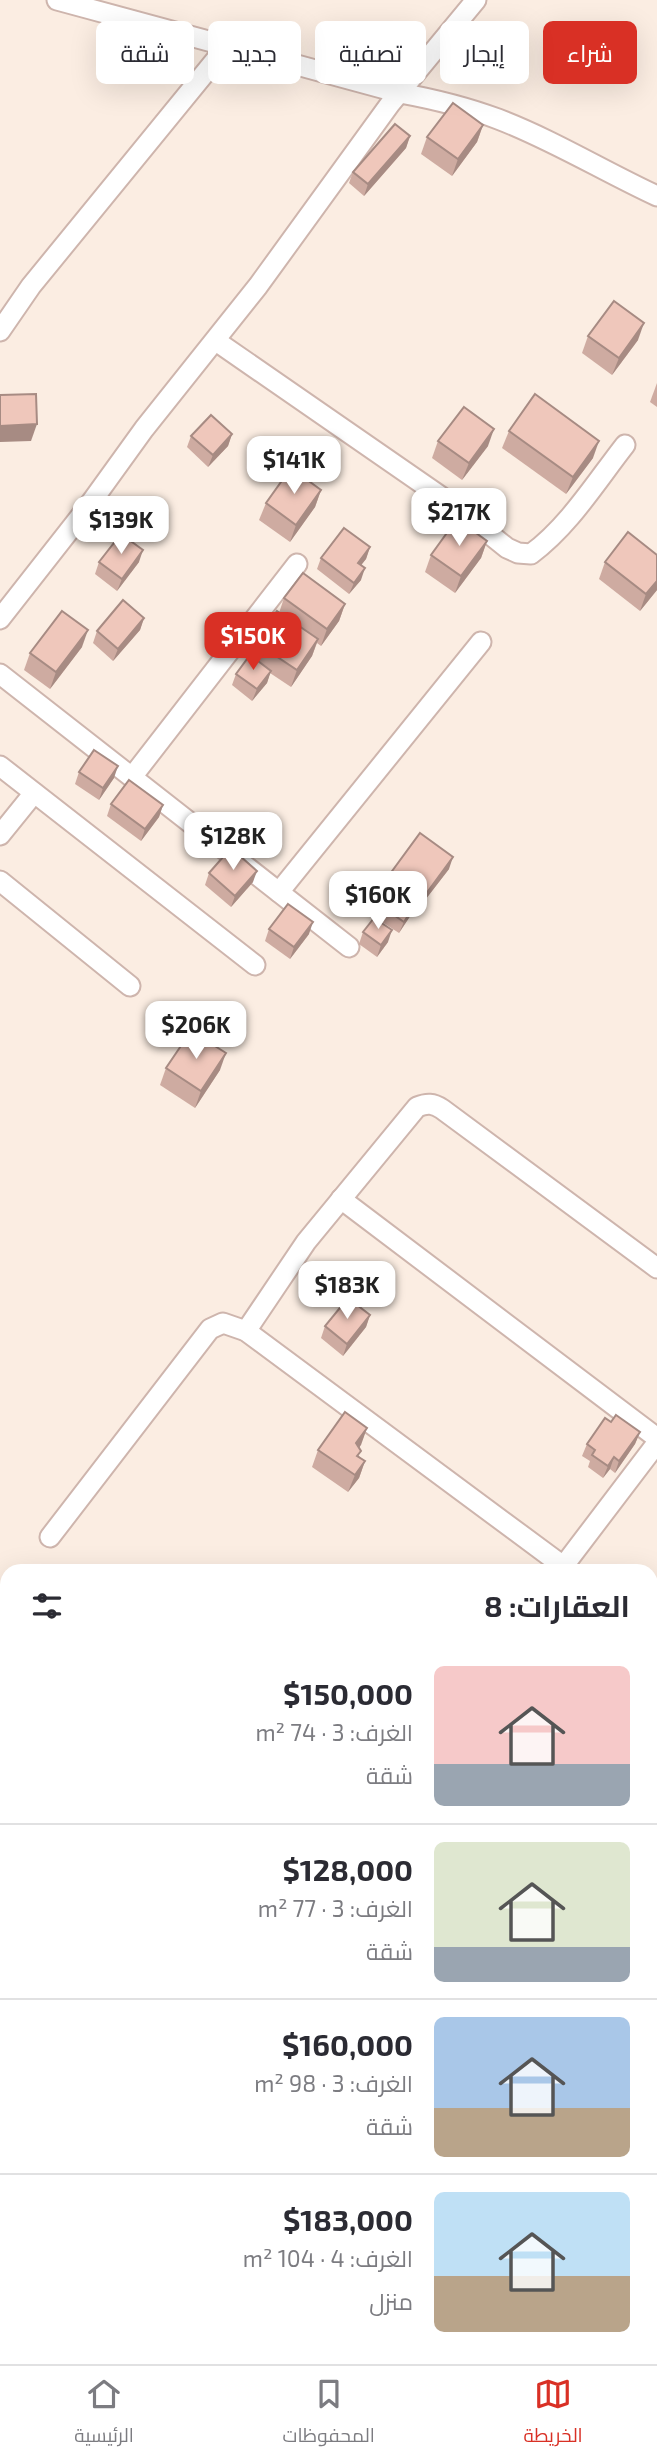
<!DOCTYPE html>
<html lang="ar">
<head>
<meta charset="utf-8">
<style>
	:root { --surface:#fff; --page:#f2f2f3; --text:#2b2b33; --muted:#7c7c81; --line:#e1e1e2; --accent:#d93025 }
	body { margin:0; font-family:"Exo 2",Cairo,sans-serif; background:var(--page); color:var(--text); direction:rtl; height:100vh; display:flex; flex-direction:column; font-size:26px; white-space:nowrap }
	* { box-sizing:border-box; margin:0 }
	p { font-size:23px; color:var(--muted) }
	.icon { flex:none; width:38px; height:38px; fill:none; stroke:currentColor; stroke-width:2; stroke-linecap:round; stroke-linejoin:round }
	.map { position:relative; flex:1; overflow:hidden; direction:ltr }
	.side { position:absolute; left:0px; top:1564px; width:658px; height:800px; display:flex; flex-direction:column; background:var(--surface); border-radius:21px 21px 0 0; box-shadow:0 7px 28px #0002; direction:rtl }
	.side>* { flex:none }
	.hud { position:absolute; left:21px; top:21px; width:616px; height:63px; direction:rtl; display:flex; gap:14px }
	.price { position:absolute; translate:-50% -60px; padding:0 16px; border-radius:14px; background:#fff; color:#222; font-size:23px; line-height:46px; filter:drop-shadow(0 2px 4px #0008) }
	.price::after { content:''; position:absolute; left:50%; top:42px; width:21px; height:16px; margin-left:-10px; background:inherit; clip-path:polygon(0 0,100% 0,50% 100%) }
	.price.selected { background:var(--accent); color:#fff }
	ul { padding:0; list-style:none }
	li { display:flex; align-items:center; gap:21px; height:175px; padding:0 28px }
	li+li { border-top:2px solid var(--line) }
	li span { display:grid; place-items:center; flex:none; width:196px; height:140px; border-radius:10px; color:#555 }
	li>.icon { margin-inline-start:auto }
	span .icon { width:84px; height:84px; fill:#fffc; stroke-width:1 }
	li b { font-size:30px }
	h2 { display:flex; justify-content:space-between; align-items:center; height:84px; padding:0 28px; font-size:30px }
	.tag { padding:0 24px; border-radius:10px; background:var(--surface); box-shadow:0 7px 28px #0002; font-size:24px; line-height:63px }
	.tag.selected { background:var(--accent); color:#fff }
	.menu { display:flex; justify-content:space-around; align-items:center; height:98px; border-top:2px solid var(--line); background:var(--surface); font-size:19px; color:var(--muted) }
	.menu a { display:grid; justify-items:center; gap:4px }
	.menu .selected { color:var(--accent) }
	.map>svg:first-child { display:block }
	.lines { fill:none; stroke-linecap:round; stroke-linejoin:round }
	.minor-casing { stroke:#ceb5ad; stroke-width:23 }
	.minor { stroke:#fff; stroke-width:19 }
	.wall { fill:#ceaba1 }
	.shaded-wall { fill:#a78b83 }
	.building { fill:#efc7bb; stroke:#a78b83; stroke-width:2 }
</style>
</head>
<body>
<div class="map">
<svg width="657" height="2364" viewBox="0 0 657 2364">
	<rect width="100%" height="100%" fill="#fbede2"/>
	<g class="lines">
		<defs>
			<g id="minor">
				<path d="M57,0L400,93C433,99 466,107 498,119C553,140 603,171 657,196"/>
				<path d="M0,331L31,286L227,46"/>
				<path d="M216,341L456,507L507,548L518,553L531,554C569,526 596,482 625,445"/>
				<path d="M0,619L87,508L144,429L258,286L390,104L476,0"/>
				<path d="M0,674L349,947"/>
				<path d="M0,766L255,965"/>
				<path d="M132,777L297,564"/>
				<path d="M0,835L34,793"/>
				<path d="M0,881L130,986"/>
				<path d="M279,892L481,642"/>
				<path d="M341,1199L657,1438"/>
				<path d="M246,1331L306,1242L417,1107C427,1103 433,1103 442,1109L657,1268"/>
				<path d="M50,1537L210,1329L223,1323L246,1331L563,1566"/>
				<path d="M559,1572L657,1443"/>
				<path d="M0,1911L7,1916"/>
				<path d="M0,2015L7,2006"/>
				<path d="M499,2357V2364"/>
				<path d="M359,2364L382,2357"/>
			</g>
		</defs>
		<!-- minor casing -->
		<use href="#minor" class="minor-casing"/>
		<!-- minor -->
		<use href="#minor" class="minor"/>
	</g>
	<!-- wall -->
	<g class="wall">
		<path d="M483,125L477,142L452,176L421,154L427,137Z"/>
		<path d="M410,136L406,148L364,196L349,183L353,172Z"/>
		<path d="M588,336L638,340L612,375L582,353Z"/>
		<path d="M657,383V407L650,402Z"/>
		<path d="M509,431L593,458L566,494L502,448Z"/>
		<path d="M232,434L228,446L208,467L187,447L191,436Z"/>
		<path d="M438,441L488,446L462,480L432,458Z"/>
		<path d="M321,490L315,507L290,542L259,520L266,503Z"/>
		<path d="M487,541L481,558L455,593L425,572L431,555Z"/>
		<path d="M370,547L366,559L361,565V580L349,594L317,569L321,558Z"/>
		<path d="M657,555V590L640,611L599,579L605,562Z"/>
		<path d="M99,562H139L117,591L95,574Z"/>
		<path d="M284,598L345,604L339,621L321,646L317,643L312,656L291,687L270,673L267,683L252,701L232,685L236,674L249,657L255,642L279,613Z"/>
		<path d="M144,618L140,630L113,661L93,643L97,631Z"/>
		<path d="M82,647L50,689L24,670L30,653Z"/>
		<path d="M79,772L114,778L99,800L75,784Z"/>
		<path d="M111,804L163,805L159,817L141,841L107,816Z"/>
		<path d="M449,869L415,913L413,911L399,933L379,920L384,908L392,896L382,889L387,878Z"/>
		<path d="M209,873L253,882L231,907L205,885Z"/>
		<path d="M269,929L309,934L290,959L265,941Z"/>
		<path d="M363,932L388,942L377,957L359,944Z"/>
		<path d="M166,1068L220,1070L195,1108L160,1085Z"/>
		<path d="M370,1315L366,1327L343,1356L321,1338L325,1326Z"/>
		<path d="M611,1422L640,1432L635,1444L615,1473L610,1469L603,1478L588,1467L590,1461L582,1456L587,1444Z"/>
		<path d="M367,1428L359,1448V1456L365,1461L359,1478L348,1492L312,1467L318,1450Z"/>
	</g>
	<!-- shaded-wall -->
	<g class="shaded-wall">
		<path d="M483,125L477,142L452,176L458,159Z"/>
		<path d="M410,136L406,148L364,196L368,184Z"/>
		<path d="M644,323L638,340L612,375L619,358Z"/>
		<path d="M37,424L31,441L0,442V426Z"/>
		<path d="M494,429L488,446L462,480L469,463Z"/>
		<path d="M232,434L228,446L208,467L213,455Z"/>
		<path d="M599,441L593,458L566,494L573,477Z"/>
		<path d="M321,490L315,507L290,542L296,525Z"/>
		<path d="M487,541L481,558L455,593L461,576Z"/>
		<path d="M370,547L366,559L354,574L358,563Z"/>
		<path d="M143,550L139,562L117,591L122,579Z"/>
		<path d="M365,568L361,580L349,594L354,583Z"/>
		<path d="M657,581V590L640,611L646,594Z"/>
		<path d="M345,604L339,621L321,646L327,629Z"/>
		<path d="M144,618L140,630L113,661L118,649Z"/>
		<path d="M88,630L82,647L50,689L56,672Z"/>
		<path d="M318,639L312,656L291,687L297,670Z"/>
		<path d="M271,671L267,683L252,701L257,689Z"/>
		<path d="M118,766L114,778L99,800L103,788Z"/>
		<path d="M163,805L159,817L141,841L145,829Z"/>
		<path d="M453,857L449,869L415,913L420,902Z"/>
		<path d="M257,871L253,882L231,907L235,896Z"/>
		<path d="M416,903L411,915L399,933L404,922Z"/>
		<path d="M313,922L309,934L290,959L294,947Z"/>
		<path d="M392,930L388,942L377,957L381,945Z"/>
		<path d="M226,1053L220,1070L195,1108L201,1091Z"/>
		<path d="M370,1315L366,1327L343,1356L347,1344Z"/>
		<path d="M367,1428L361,1445L350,1460L356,1443Z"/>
		<path d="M640,1432L635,1444L615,1473L619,1461Z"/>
		<path d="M614,1457L610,1469L603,1478L608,1466Z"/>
		<path d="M365,1461L359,1478L348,1492L355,1475Z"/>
	</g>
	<!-- building -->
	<g class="building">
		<path d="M453,103L483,125L458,159L427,137Z"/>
		<path d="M395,124L410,136L368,184L353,172Z"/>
		<path d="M614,301L644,323L619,358L588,336Z"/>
		<path d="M36,394L37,424L0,426V395Z"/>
		<path d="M535,394L599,441L573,477L509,431Z"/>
		<path d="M464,407L494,429L469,463L438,441Z"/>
		<path d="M211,415L232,434L213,455L191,436Z"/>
		<path d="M291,468L321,490L296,525L266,503Z"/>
		<path d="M457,519L487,541L461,576L431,555Z"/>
		<path d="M344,528L370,547L358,563L365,568L354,583L321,558Z"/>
		<path d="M628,532L657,555V581L646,594L605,562Z"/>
		<path d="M121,534L143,550L122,579L99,562Z"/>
		<path d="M303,573L345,604L327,629L284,598Z"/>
		<path d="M123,600L144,618L118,649L97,631Z"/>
		<path d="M62,611L88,630L56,672L30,653Z"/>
		<path d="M277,611L318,639L297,670L255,642Z"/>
		<path d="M250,655L271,671L257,689L236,674Z"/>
		<path d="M94,750L118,766L103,788L79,772Z"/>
		<path d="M129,780L163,805L145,829L111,804Z"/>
		<path d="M420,833L453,857L420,902L387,878Z"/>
		<path d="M231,848L257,871L235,896L209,873Z"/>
		<path d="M395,890L416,903L404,922L384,908Z"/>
		<path d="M288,904L313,922L294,947L269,929Z"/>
		<path d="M374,918L392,930L381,945L363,932Z"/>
		<path d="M191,1031L226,1053L201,1091L166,1068Z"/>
		<path d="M348,1298L370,1315L347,1344L325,1326Z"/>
		<path d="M345,1412L367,1428L356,1443L361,1451L357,1456L365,1461L355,1475L318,1450Z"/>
		<path d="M616,1415L640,1432L619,1461L614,1457L608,1466L592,1455L595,1450L587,1444L605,1418L611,1422Z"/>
	</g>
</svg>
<b class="price" style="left:294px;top:496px">$141K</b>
<b class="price" style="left:459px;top:548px">$217K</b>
<b class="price" style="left:121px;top:556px">$139K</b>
<b class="price selected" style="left:253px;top:672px">$150K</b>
<b class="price" style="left:233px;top:872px">$128K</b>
<b class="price" style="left:378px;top:931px">$160K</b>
<b class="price" style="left:196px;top:1061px">$206K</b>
<b class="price" style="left:347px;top:1321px">$183K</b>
<div class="hud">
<a class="tag selected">شراء</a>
<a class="tag">إيجار</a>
<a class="tag">تصفية</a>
<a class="tag">جديد</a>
<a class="tag">شقة</a>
</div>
<section class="side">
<h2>العقارات: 8<svg class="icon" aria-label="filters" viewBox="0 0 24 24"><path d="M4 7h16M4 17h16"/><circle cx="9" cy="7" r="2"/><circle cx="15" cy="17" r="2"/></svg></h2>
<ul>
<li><span style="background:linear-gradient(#f6c9c9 70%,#9aa5b1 0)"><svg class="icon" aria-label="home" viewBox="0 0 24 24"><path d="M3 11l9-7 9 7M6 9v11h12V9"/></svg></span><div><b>$150,000</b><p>الغرف: 3 · 74 m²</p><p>شقة</p></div></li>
<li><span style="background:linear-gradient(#dfe7d0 75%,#9aa5b1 0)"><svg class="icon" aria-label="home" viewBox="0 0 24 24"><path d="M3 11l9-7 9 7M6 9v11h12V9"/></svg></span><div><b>$128,000</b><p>الغرف: 3 · 77 m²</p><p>شقة</p></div></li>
<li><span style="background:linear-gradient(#a9c7e8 65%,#b9a48a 0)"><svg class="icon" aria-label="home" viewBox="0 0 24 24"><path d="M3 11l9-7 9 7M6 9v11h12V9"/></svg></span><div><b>$160,000</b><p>الغرف: 3 · 98 m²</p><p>شقة</p></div></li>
<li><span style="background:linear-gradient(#bfe0f5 60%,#b9a48a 0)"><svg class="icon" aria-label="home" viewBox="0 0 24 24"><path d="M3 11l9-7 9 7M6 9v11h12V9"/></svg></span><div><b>$183,000</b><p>الغرف: 4 · 104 m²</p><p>منزل</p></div></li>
</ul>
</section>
</div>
<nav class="menu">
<a class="selected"><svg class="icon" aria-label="map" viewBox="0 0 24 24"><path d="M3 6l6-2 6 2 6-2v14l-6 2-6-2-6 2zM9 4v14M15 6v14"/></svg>الخريطة</a>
<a><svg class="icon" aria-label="saved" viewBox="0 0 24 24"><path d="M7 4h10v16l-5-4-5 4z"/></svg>المحفوظات</a>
<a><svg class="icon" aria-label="home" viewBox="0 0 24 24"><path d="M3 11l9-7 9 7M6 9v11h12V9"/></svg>الرئيسية</a>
</nav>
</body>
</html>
